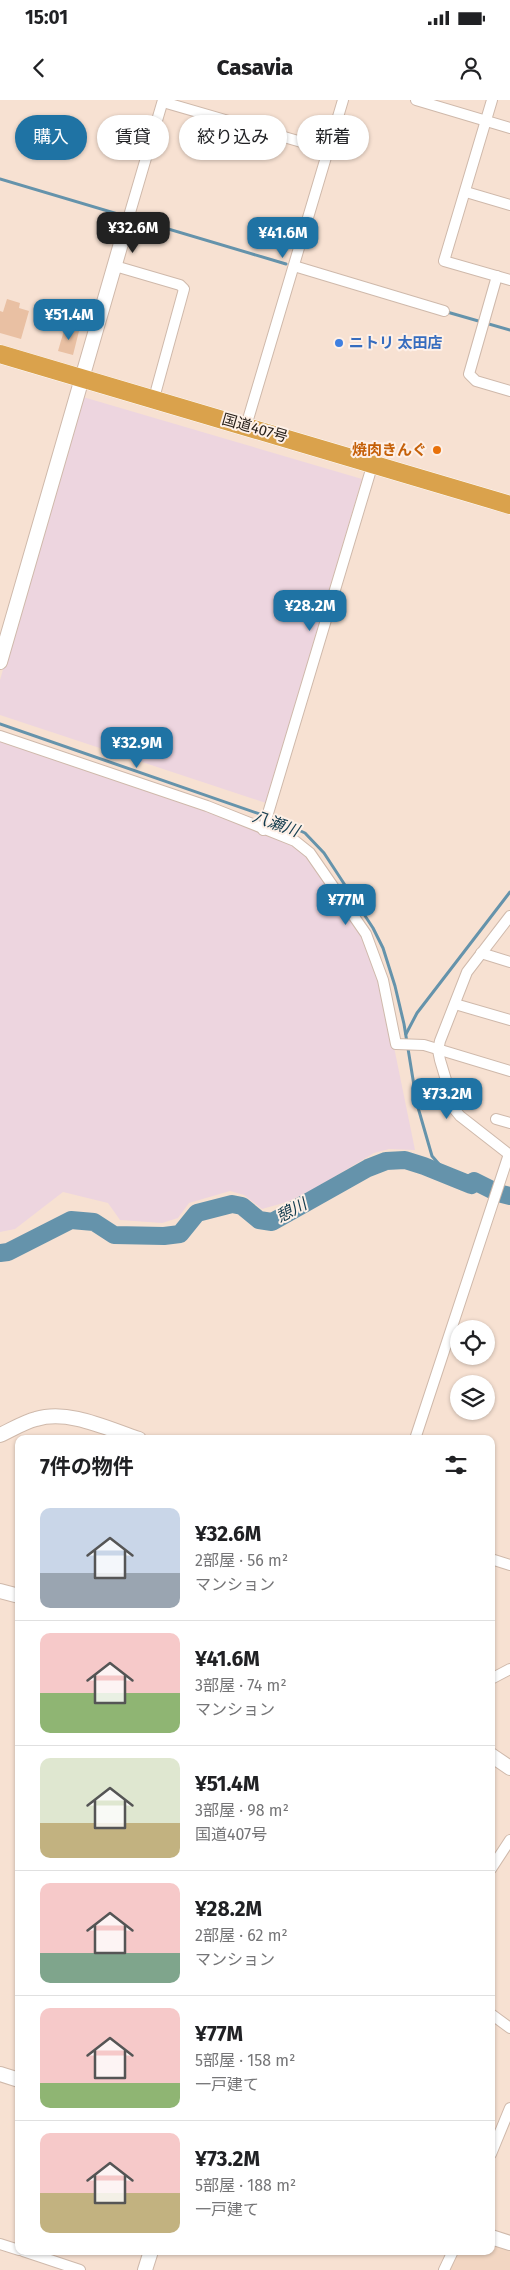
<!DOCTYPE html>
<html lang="ja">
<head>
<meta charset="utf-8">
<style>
	:root { --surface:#fff; --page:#f2f2f2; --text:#202124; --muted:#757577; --line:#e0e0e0; --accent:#1f73a4 }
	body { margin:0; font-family:"Fira Sans","Noto Sans JP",sans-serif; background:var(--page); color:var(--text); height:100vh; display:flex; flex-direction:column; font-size:19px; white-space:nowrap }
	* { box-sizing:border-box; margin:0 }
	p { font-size:16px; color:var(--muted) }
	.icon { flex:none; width:28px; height:28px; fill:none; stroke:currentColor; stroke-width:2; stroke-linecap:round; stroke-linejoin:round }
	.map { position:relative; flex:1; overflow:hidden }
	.side { position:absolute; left:15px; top:1335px; width:480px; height:820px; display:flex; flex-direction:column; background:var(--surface); border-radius:10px; box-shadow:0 1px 4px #0004 }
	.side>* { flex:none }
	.guide { position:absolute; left:15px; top:15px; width:480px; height:45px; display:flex; gap:10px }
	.buttons { position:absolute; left:450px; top:1220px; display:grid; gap:10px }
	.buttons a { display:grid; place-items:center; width:45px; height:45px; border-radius:50%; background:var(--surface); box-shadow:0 1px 4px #0004; font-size:25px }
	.price { position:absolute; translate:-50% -42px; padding:0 11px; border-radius:10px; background:var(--accent); color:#fff; font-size:16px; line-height:32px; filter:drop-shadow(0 1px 2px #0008) }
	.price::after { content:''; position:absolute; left:50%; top:30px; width:15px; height:11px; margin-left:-8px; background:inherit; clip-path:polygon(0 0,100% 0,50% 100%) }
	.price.current { background:#222; color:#fff }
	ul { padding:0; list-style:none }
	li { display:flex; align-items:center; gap:15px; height:125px; padding:0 25px }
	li+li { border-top:1px solid var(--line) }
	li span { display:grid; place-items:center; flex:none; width:140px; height:100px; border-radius:10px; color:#555 }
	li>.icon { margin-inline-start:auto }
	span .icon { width:60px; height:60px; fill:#fffc; stroke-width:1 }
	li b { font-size:21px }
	h2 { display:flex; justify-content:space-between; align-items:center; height:60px; padding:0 25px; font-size:21px }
	.chip { padding:0 18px; border-radius:22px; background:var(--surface); box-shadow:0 1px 4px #0004; font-size:18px; line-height:45px }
	.chip.current { background:var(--accent); color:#fff }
	.status { display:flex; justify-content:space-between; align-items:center; height:35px; padding:0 25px; background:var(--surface); direction:ltr }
	.status svg { height:14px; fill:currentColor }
	header { display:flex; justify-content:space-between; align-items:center; height:65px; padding:0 25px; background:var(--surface); font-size:22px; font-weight:800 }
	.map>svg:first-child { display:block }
	.built { fill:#f2d6c2 }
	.industrial { fill:#edd5df }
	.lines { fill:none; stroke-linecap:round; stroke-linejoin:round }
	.stream { stroke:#6593ab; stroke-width:3 }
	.river { stroke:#6593ab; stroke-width:18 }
	.building { fill:#e9c0a3 }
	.minor-casing { stroke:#cfb9ab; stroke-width:12 }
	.tertiary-casing { stroke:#cfb9ab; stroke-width:16 }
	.trunk-casing { stroke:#fff; stroke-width:19 }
	.minor { stroke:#fff; stroke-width:10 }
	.tertiary { stroke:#fff; stroke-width:14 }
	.trunk { stroke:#daa24c; stroke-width:18 }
	.shop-dot { fill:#3f7fe0; stroke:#fef0e7; stroke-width:2 }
	.food-dot { fill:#e8710a; stroke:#fef0e7; stroke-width:2 }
	.labels { text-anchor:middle; stroke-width:4; stroke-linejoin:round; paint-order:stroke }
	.shop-label { font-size:15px; font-weight:bold; fill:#366cbe; stroke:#fef0e7; text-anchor:start }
	.street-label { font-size:15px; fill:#29211b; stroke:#fef0e7 }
	.food-label { font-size:15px; font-weight:bold; fill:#c56008; stroke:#fef0e7; text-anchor:end }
	.water-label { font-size:16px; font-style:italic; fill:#143c4e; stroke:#fef0e7 }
</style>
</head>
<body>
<div class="status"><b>15:01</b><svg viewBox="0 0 49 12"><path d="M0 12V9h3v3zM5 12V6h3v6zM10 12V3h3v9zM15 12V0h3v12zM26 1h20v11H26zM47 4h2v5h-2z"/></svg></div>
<header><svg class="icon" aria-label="back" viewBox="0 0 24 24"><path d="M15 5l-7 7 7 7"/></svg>Casavia<svg class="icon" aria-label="person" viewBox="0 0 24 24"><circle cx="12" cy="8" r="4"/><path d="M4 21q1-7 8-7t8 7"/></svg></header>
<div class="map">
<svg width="510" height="2170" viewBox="0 0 510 2170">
	<rect width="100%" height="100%" fill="#f7e1d2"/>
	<!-- built -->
	<path class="built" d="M491,2143L510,2149V2170H448L457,2151H491Z"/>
	<!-- industrial -->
	<g class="industrial">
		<path d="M83,297L362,379L266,703L0,615V580Z"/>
		<path d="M0,639L206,709L284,739L308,755L354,820L369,848L384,898L415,1050L389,1049L374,1053L312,1090L287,1102L262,1109L244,1095L230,1091L189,1103L178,1118L162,1123L120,1120L108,1103L63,1092L15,1129L0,1132Z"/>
	</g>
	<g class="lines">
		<!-- stream -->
		<g class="stream">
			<path d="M0,79L286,164"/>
			<path d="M447,212L510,230"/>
			<path d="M0,624L277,720L305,733L324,753L373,828L383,848L395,886L404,924L417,1004L432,1056L445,1071L474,1081"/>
			<path d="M406,934L417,913L510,792"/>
		</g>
		<!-- river -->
		<path class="river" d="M0,1153L8,1152L71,1120L94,1122L114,1135L164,1136L180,1134L197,1113L232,1104L242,1106L259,1120L272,1122L368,1068L386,1061L405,1060L424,1066L471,1085L474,1081L498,1093L510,1096"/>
	</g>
	<!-- building -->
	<g class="building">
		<path d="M7,199L20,203L19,208L29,211L21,239L0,233V211L3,212Z"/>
		<path d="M65,227L79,231L73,255L58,251Z"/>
	</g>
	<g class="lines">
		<defs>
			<g id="minor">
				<path d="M416,0L510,28"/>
				<path d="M492,0L444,161L510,180"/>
				<path d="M163,2L329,50"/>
				<path d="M466,92L510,105"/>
				<path d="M124,133L163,0"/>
				<path d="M115,166L180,185L184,189L154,298"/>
				<path d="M294,166L444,211"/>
				<path d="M497,176L469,274L476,281L510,291"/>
				<path d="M246,326L343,0"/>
				<path d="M0,636L207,706L295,741L310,753L366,834L383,880L396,944L424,945L510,971"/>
				<path d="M263,730L373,363"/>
				<path d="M510,816L467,872L440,941L438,950L440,960L455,1010L460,1016L510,1055"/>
				<path d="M481,853L510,862"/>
				<path d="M455,904L510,920"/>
				<path d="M496,1019L510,1023"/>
				<path d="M415,1339L509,1054"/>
				<path d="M491,1459L510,1465"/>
				<path d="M491,1579L510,1569"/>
				<path d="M491,1769L510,1740"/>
				<path d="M491,1914L510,1928"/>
				<path d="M491,2054L510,2008"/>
				<path d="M0,2144L19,2150"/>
				<path d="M23,2151L80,2170"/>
				<path d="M444,2170L453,2151"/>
			</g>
			<g id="tertiary">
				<path d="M0,562L124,133"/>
				<path d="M0,1335C11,1330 24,1322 36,1319C69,1309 108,1329 139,1339"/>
				<path d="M0,1491L19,1496"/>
				<path d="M491,1655L510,1668"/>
				<path d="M0,1974L19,1980"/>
				<path d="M491,2137L510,2143"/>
				<path d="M145,2170L151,2151"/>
			</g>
			<path id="trunk" d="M0,254L510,405"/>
		</defs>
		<!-- minor casing -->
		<use href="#minor" class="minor-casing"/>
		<!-- tertiary casing -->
		<use href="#tertiary" class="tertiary-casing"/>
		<!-- trunk casing -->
		<use href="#trunk" class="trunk-casing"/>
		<!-- minor -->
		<use href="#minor" class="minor"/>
		<!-- tertiary -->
		<use href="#tertiary" class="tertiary"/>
		<!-- trunk -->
		<use href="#trunk" class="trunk"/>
	</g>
	<!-- markers -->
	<circle class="shop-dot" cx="339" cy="243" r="5"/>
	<circle class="food-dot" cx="437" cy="350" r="5"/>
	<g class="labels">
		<!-- shop labels -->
		<g class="shop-label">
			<text x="349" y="248">ニトリ 太田店</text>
		</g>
		<!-- street labels -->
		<g class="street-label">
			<text transform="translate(255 328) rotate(16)" y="5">国道407号</text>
		</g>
		<!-- food labels -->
		<g class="food-label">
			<text x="427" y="355">焼肉きんぐ</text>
		</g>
		<!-- water labels -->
		<g class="water-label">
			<text transform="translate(276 723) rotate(20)" y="6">八瀬川</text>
			<text transform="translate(291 1110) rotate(-28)" y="6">憩川</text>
		</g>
	</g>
</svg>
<div class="buttons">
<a><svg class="icon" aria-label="locate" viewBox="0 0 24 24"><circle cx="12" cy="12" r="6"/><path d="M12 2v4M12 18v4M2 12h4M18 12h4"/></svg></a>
<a><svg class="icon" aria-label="layers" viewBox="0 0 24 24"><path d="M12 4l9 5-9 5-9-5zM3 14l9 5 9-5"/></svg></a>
</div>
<b class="price current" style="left:133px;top:154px">¥32.6M</b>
<b class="price" style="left:283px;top:159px">¥41.6M</b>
<b class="price" style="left:69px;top:241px">¥51.4M</b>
<b class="price" style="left:310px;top:532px">¥28.2M</b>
<b class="price" style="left:137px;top:669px">¥32.9M</b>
<b class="price" style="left:346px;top:826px">¥77M</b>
<b class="price" style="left:447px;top:1020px">¥73.2M</b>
<div class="guide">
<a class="chip current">購入</a>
<a class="chip">賃貸</a>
<a class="chip">絞り込み</a>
<a class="chip">新着</a>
</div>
<section class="side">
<h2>7件の物件<svg class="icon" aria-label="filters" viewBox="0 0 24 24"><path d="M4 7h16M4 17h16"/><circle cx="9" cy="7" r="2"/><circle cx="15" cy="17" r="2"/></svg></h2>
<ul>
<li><span style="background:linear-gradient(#c9d6e8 65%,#9aa5b1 0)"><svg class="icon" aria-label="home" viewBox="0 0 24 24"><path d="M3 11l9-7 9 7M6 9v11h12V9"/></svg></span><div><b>¥32.6M</b><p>2部屋 · 56 m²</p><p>マンション</p></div></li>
<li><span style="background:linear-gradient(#f6c9c9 60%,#8fb573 0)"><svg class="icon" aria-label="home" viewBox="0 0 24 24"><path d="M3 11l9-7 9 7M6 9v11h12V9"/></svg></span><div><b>¥41.6M</b><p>3部屋 · 74 m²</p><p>マンション</p></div></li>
<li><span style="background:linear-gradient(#dfe7d0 65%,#c2b280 0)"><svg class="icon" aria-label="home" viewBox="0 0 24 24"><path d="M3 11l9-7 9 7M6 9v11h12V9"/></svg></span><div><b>¥51.4M</b><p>3部屋 · 98 m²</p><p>国道407号</p></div></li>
<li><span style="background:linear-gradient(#f6c9c9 70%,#7fa58c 0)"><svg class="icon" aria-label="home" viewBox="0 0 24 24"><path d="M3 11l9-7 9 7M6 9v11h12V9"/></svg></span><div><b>¥28.2M</b><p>2部屋 · 62 m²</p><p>マンション</p></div></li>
<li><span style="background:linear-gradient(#f6c9c9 75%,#8fb573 0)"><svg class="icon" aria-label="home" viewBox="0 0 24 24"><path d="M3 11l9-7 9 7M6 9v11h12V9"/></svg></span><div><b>¥77M</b><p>5部屋 · 158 m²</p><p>一戸建て</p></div></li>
<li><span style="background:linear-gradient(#f6c9c9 60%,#c2b280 0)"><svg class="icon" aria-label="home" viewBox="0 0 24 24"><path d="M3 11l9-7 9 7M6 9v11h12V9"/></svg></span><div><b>¥73.2M</b><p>5部屋 · 188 m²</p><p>一戸建て</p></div></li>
</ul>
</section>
</div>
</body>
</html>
